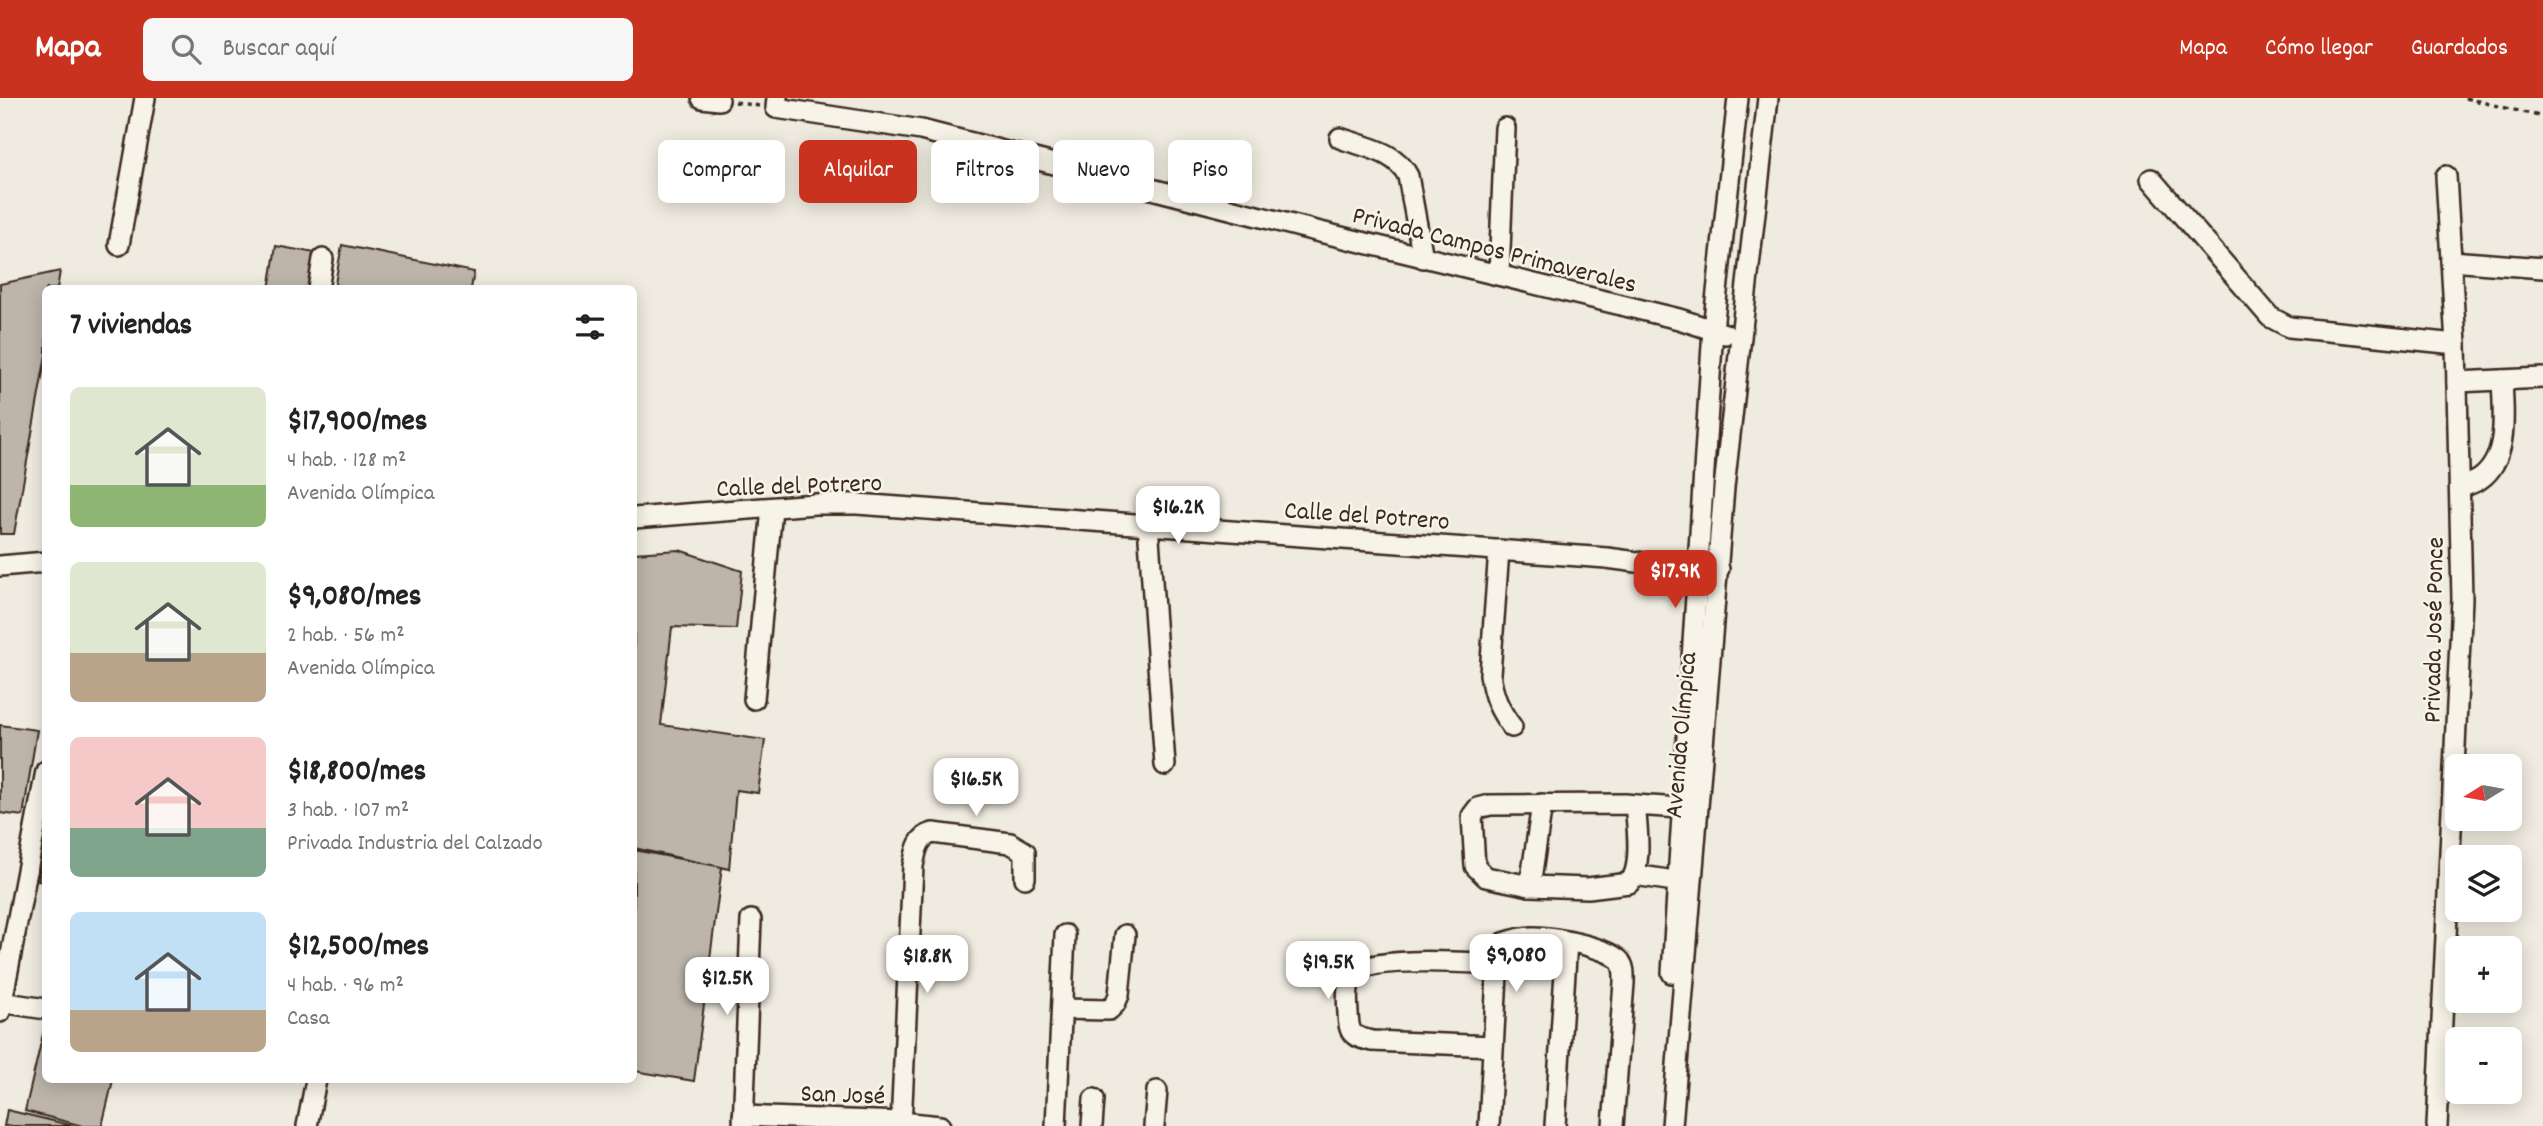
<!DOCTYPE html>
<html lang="es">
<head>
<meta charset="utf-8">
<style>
	:root { --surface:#fff; --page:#f6f6f6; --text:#222; --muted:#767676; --accent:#c8321e }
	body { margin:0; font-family:Dekko,sans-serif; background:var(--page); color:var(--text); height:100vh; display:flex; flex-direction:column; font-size:26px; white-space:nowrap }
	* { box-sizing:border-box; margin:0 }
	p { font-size:23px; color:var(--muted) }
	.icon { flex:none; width:38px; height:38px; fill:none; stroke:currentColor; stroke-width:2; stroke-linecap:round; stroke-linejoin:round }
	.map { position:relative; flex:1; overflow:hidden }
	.details { position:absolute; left:42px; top:187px; width:595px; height:798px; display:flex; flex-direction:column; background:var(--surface); border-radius:10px; box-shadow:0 4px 18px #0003 }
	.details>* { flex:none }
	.top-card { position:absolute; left:658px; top:42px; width:665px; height:63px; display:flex; gap:14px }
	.needle { width:46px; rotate:259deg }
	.tools { position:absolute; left:2445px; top:656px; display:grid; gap:14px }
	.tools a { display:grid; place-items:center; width:77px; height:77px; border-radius:10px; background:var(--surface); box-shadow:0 4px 18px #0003; font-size:35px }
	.price { position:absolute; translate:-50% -60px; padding:0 16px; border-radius:14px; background:#fff; color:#222; font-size:23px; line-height:46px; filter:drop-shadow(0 2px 4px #0008) }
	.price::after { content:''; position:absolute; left:50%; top:42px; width:21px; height:16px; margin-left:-10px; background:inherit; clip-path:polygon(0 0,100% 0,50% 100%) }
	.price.on { background:var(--accent); color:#fff }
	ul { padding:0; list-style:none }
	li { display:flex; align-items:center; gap:21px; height:175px; padding:0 28px }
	li span { display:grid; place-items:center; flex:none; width:196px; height:140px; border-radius:10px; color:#555 }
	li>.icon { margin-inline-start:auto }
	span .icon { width:84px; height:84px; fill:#fffc; stroke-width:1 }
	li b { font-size:30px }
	h2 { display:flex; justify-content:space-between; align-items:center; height:84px; padding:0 28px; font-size:30px }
	.pill { padding:0 24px; border-radius:10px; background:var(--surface); box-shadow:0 4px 18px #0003; font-size:24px; line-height:63px }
	.pill.on { background:var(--accent); color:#fff }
	header { display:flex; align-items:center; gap:42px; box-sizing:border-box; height:98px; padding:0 35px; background:var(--accent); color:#fff }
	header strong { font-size:33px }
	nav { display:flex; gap:38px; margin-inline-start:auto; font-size:24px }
	.search { width:490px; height:63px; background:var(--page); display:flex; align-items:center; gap:18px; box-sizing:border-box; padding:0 24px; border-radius:10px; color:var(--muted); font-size:26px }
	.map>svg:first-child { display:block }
	.building { fill:#bdb5aa; stroke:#3b2a1e; stroke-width:2 }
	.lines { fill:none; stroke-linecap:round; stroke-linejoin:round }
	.minor-casing { stroke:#3b2a1e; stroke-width:24 }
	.path { stroke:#3b2a1e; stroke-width:3.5; stroke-dasharray:5 5; stroke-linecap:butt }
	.minor { stroke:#f7f3e8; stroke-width:19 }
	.labels { text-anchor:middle; stroke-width:5; stroke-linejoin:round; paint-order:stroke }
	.street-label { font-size:26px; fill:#3b2a1e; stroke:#f7f3e8 }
</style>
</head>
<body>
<header>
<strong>Mapa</strong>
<div class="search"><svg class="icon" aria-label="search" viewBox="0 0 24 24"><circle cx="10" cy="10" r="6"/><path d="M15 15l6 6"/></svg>Buscar aquí</div>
<nav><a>Mapa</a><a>Cómo llegar</a><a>Guardados</a></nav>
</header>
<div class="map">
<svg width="2543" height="1028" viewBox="0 0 2543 1028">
	<rect width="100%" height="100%" fill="#efebe0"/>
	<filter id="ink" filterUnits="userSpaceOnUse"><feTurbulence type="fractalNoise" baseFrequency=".0143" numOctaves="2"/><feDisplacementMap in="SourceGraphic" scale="14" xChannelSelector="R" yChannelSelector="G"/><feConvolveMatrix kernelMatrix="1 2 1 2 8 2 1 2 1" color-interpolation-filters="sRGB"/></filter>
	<g filter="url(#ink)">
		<!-- building -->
		<g class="building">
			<path d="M342,147L474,174L471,191H334Z"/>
			<path d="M276,148L315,155L309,191H269Z"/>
			<path d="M60,173L57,191H46V257L14,436H0V186Z"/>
			<path d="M679,452L742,473L736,531L672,529L661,627L765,642L758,695L736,692L729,771L634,750V455Z"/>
			<path d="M0,627L37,632L23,718L0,715Z"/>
			<path d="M46,741V785L38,783Z"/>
			<path d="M634,752L722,769L694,983L634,973Z"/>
			<path d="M46,923V982H113L102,1028H83L25,1013Z"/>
			<path d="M7,1012L74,1028H4Z"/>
		</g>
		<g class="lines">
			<defs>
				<g id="minor">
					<path d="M702,0L719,2"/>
					<path d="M777,0L776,10L921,32L1316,133L1679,221L1725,236"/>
					<path d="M1340,40C1364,49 1396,53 1408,78L1423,160"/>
					<path d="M2151,81L2270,219L2289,229L2456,246"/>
					<path d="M119,147L145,0"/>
					<path d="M2451,163L2543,170"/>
					<path d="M1499,177L1505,30"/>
					<path d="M318,191L323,161"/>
					<path d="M2457,284L2543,280"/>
					<path d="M2460,390C2466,387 2474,385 2480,381C2510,360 2503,312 2502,282"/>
					<path d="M634,420L815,406H857L1607,460L1697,472L1719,471"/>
					<path d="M1148,426L1165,667"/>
					<path d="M1499,452L1490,576C1493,598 1499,612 1512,629"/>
					<path d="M0,468L46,464"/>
					<path d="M754,601L772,410"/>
					<path d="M1625,706L1635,707C1637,727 1643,770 1629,785L1588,790L1530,788L1486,779L1475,768L1472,718L1478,710L1490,707Z"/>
					<path d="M1635,707L1695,711"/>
					<path d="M1634,777L1688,785"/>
					<path d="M1530,788L1542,706"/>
					<path d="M1672,875L1713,231L1738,0"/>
					<path d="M0,904L46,911"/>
					<path d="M1062,911L1109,912L1115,906L1119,897L1125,837"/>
					<path d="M0,914L46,673"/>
					<path d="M1493,948L1372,943C1351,938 1349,936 1348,915C1347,903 1346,886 1353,877C1367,857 1471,865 1498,866"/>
					<path d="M743,1018L901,1024L940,1028"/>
					<path d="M307,1028L316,982"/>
					<path d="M743,1028L751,822"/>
					<path d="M901,1028L913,768C916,754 917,739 933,735L1010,745L1025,754V780"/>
					<path d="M1056,1028L1065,837"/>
					<path d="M1092,1028L1094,1001"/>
					<path d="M1154,1028L1157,993"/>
					<path d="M1489,1028L1498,858L1504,845C1513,842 1522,839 1531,839C1550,838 1608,849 1620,863C1625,870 1624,877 1624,885L1613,1028"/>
					<path d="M1555,1028L1567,844"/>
					<path d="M1672,1028L1724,390L1768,0"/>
					<path d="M2437,1028L2462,501L2456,246L2446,78"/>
				</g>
			</defs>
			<!-- minor casing -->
			<use href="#minor" class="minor-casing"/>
			<!-- path -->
			<g class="path">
				<path d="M2465,0L2543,19"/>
				<path d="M735,4L759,8"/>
			</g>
			<!-- minor -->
			<use href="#minor" class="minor"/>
		</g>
	</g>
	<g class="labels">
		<!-- street labels -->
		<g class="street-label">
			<text transform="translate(1495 150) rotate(14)" y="9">Privada Campos Primaverales</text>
			<text transform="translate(799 386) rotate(-2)" y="9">Calle del Potrero</text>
			<text transform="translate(1367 416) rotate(4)" y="9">Calle del Potrero</text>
			<text transform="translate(2432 532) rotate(-89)" y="9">Privada José Ponce</text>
			<text transform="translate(1679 637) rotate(-85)" y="9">Avenida Olímpica</text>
			<text transform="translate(843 995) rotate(2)" y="9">San José</text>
		</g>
	</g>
</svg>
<div class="tools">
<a><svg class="needle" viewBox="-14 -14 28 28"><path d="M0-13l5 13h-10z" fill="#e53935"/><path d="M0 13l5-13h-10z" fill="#767676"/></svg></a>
<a><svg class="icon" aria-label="layers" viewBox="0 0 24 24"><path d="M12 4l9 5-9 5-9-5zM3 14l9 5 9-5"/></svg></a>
<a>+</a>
<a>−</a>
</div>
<b class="price" style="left:1178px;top:448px">$16.2K</b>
<b class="price on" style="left:1675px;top:512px">$17.9K</b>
<b class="price" style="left:976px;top:720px">$16.5K</b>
<b class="price" style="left:1516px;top:896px">$9,080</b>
<b class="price" style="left:927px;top:897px">$18.8K</b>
<b class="price" style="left:1328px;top:903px">$19.5K</b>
<b class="price" style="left:727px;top:919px">$12.5K</b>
<div class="top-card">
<a class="pill">Comprar</a>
<a class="pill on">Alquilar</a>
<a class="pill">Filtros</a>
<a class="pill">Nuevo</a>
<a class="pill">Piso</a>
</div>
<section class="details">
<h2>7 viviendas<svg class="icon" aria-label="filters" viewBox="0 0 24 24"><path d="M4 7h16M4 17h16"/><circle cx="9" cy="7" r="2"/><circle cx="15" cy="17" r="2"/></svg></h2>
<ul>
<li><span style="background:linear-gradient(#dfe7d0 70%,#8fb573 0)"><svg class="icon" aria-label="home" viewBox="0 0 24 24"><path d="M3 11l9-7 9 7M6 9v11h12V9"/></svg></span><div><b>$17,900/mes</b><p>4 hab. · 128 m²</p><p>Avenida Olímpica</p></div></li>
<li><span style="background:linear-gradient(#dfe7d0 65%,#b9a48a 0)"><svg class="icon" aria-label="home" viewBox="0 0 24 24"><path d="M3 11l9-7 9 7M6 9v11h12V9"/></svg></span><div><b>$9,080/mes</b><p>2 hab. · 56 m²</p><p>Avenida Olímpica</p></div></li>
<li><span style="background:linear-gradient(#f6c9c9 65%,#7fa58c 0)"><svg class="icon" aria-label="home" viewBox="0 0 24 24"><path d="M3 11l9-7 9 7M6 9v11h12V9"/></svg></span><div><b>$18,800/mes</b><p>3 hab. · 107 m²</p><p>Privada Industria del Calzado</p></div></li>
<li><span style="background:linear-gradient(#bfe0f5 70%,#b9a48a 0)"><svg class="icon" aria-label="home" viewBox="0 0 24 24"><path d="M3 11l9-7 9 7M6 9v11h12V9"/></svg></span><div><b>$12,500/mes</b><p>4 hab. · 96 m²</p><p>Casa</p></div></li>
</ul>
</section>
</div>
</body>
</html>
